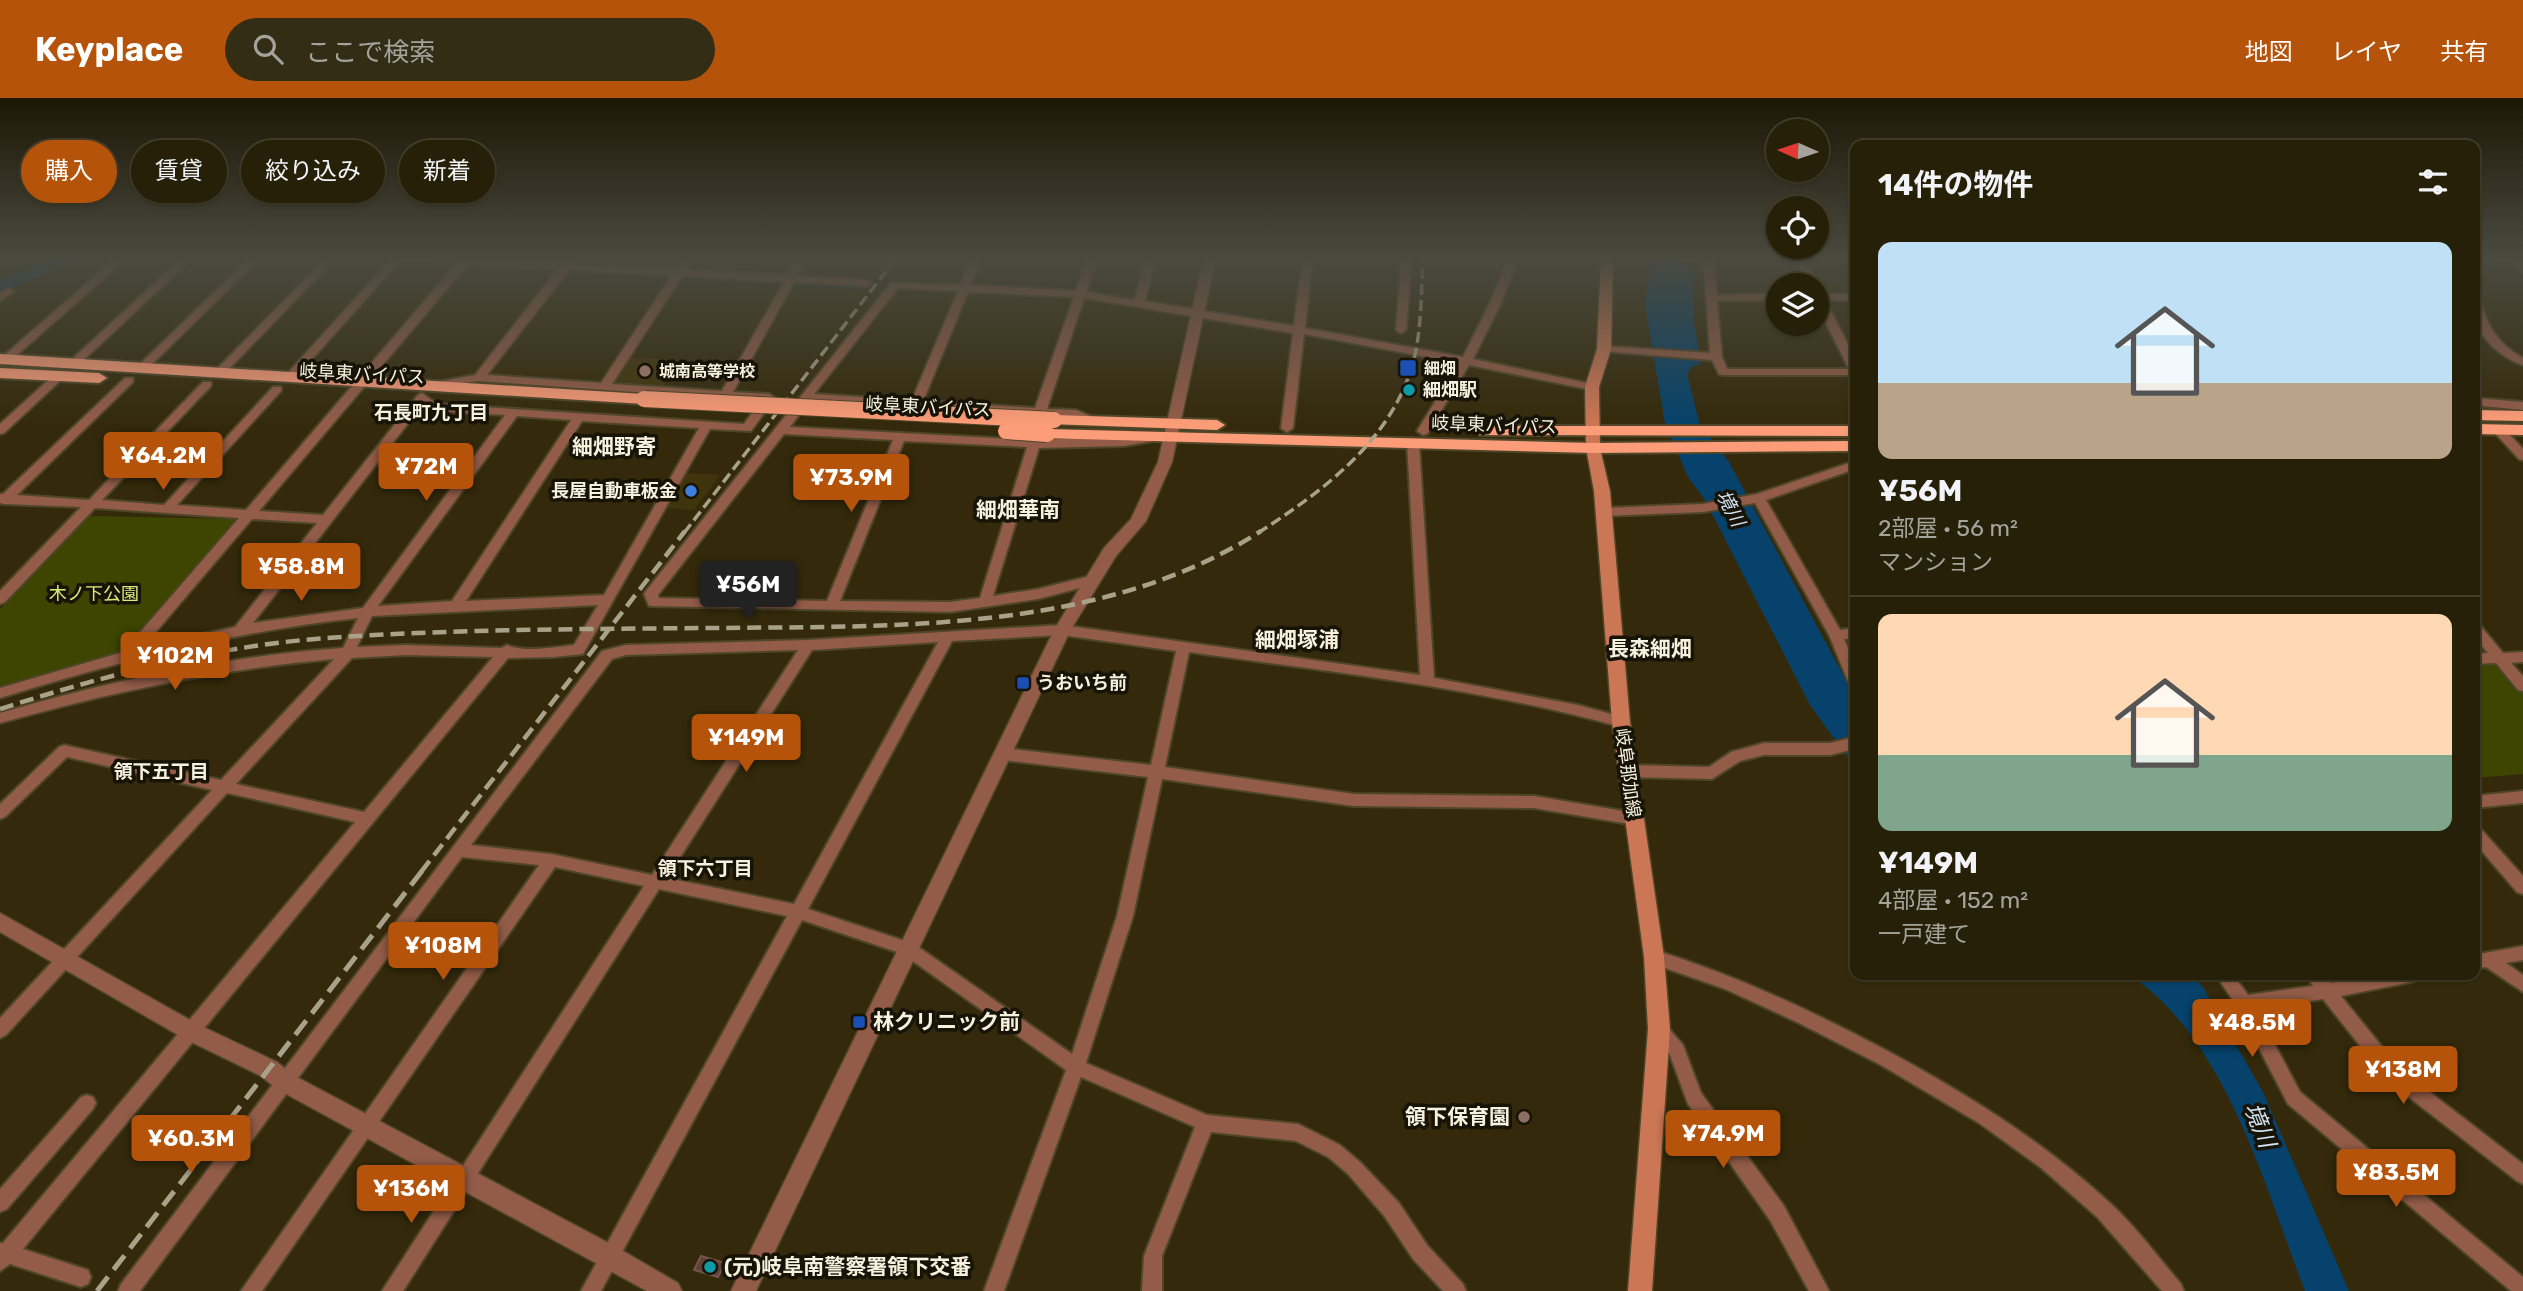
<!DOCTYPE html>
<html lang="ja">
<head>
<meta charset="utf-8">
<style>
	:root { --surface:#272008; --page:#332d16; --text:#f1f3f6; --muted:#a4a39c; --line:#433e29; --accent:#b45309 }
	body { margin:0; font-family:Rubik,"Noto Sans JP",sans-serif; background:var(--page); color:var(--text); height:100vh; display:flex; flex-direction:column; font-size:26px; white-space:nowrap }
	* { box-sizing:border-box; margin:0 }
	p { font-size:23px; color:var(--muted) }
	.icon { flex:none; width:38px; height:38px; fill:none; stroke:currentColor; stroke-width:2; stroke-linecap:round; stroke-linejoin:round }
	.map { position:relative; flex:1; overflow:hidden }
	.panel { position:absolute; left:1850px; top:42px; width:630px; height:840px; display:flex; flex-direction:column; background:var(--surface); border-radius:14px; box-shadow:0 2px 5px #0004,0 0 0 2px var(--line) }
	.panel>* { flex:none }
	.guide { position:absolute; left:21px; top:42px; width:665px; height:63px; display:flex; gap:14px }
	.needle { width:46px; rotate:273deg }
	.tools { position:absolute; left:1766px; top:21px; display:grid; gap:14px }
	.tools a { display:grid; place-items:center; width:63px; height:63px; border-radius:50%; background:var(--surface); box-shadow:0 2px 5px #0004,0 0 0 2px var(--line); font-size:35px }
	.price { position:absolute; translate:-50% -60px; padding:0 16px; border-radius:7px; background:var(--accent); color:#fff; font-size:23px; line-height:46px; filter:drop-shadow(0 2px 4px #0008) }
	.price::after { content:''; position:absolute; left:50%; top:42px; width:21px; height:16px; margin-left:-10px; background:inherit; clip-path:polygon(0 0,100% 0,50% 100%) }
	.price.on { background:#222; color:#fff }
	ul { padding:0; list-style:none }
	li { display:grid; align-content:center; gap:14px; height:371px; padding:0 28px }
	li+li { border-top:2px solid var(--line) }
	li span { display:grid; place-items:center; height:217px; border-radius:14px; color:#555 }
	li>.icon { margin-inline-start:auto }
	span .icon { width:126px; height:126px; fill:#fffc; stroke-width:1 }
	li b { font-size:30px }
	h2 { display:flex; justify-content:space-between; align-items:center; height:84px; padding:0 28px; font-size:30px }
	.chip { padding:0 24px; border-radius:32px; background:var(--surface); box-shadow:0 2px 5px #0004,0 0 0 2px var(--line); font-size:24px; line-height:63px }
	.chip.on { background:var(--accent); color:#fff }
	header { display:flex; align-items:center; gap:42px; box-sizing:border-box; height:98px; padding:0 35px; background:var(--accent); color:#fff }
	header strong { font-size:33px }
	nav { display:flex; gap:38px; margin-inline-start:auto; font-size:24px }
	.search { width:490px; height:63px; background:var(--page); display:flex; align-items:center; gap:18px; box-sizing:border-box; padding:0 24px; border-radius:38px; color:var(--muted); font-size:26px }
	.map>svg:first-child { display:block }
	.built { fill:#40340c }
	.green { fill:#3d4500 }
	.water { fill:#06426b }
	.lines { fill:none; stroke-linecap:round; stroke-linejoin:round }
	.stream { stroke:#06426b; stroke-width:3.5 }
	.building { fill:#614137; stroke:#76544a; stroke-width:2 }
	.minor-casing { stroke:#4f4629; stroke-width:4 }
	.tertiary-casing { stroke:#4f4629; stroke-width:3 }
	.secondary-casing { stroke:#4f4629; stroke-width:3 }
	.trunk-casing { stroke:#4f4629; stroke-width:4 }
	.minor { fill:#925c48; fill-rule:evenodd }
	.tertiary { fill:#925c48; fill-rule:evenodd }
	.secondary { fill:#cb7655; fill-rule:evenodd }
	.trunk { fill:#fc9c78; fill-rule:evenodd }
	.rail-far2 { stroke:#a9a28b; stroke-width:3.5; stroke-dasharray:11 5; stroke-linecap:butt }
	.rail-far1 { stroke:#a9a28b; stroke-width:4.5; stroke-dasharray:14 7; stroke-linecap:butt }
	.rail { stroke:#a9a28b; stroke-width:5; stroke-dasharray:18 9; stroke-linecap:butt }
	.trunk-bridge-casing { stroke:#4f4629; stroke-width:18; stroke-linecap:butt }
	.trunk-bridge { stroke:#fc9c78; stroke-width:16 }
	.transit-dot { fill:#1a4fb4; stroke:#171307; stroke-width:2.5 }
	.education-dot { fill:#8d6e63; stroke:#171307; stroke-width:2.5 }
	.culture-dot { fill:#0f9aa8; stroke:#171307; stroke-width:2.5 }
	.shop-dot { fill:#3f7fe0; stroke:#171307; stroke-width:2.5 }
	.labels { text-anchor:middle; stroke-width:7; stroke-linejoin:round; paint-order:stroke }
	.far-poi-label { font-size:16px; font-weight:bold; fill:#f7f2e0; stroke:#171307; text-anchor:start }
	.street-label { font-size:18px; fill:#f7f2e0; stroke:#171307 }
	.poi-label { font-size:18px; font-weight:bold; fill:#f7f2e0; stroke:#171307; text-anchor:start }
	.park-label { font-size:18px; fill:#d8ea77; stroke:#171307 }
	.neighbourhood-label { font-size:19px; font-weight:bold; fill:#f7f2e0; stroke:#171307 }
	.water-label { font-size:19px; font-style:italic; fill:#d0e1f1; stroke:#171307 }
	.quarter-label { font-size:21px; font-weight:bold; fill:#f7f2e0; stroke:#171307 }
	.near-poi-label { font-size:21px; font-weight:bold; fill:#f7f2e0; stroke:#171307; text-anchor:start }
	.near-water-label { font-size:23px; font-style:italic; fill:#d0e1f1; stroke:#171307 }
</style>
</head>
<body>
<header>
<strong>Keyplace</strong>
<div class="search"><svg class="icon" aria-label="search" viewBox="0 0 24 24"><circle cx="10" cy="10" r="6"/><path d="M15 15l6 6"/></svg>ここで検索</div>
<nav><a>地図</a><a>レイヤ</a><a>共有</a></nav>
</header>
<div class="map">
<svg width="2523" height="1193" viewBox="0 0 2523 1193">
	<rect width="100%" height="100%" fill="#342a0b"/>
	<!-- built -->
	<g class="built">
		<path d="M626,259L679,262L664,288L610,285Z"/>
		<path d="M684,375L720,377L694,412L665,410Z"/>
	</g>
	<!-- green -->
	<g class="green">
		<path d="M89,418L236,421L120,555L0,592V511Z"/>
		<path d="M2499,565L2523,594V676L2475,680V567Z"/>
	</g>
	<!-- water -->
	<g class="water">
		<path d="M61,159H89L0,194V181Z"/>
		<path d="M1651,159H1693L1694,224L1701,265L1692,269L1687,276L1700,327L1729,364L1855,599V670L1810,607L1705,402L1688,379L1665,325L1645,207Z"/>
		<path d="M2130,877H2193L2204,891L2263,994L2349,1193H2305C2264,1087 2227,943 2130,877Z"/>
	</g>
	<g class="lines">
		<!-- stream -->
		<path class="stream" d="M344,159L857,189"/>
	</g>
	<!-- building -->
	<path class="building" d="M701,1158L725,1165L718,1179L694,1172Z"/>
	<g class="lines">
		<defs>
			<g id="minor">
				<path d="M117,159H128L9,264H1V260Z"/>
				<path d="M183,159H194L77,268H69V264Z"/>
				<path d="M251,159H261L146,272H138V268Z"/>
				<path d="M327,159H337L223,277H215V273Z"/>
				<path d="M393,159H473L563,165L570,160L575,163L573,166L676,171L684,159H694L686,172L787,177L798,159H808L797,178L867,182L872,185L867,188L794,184L733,294L769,296L775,300L751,333L710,331L583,556L554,559L508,560L23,1151L88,1172L91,1179L88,1186L81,1189L10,1166L0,1173V1145H3L355,724L227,695L6,937L0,940V920L212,692L67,659L5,719L0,721V706L59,649L64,647L221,682L334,561C220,571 110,594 0,625V615C112,582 227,558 343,550L358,520C235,533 117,564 0,600V590L123,554L239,420L95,410L5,504L0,506V493L81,409L4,406L0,405V396H3L125,280H133V284L17,397L89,402L203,284H211V288L102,402L164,407L273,289H281V293L177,407L246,412L457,165L401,162L294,281H286V277ZM468,166L558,171L475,277L427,286V290L479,283L761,303L744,326L437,306L422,295L418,297L323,417L259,413ZM569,172L672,177L601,285L487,277ZM682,178L784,184L722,293L612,286ZM423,306L434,313L505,317L363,510L253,525ZM517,318L571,322L452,503L378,508ZM582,323L699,330L604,497L466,503ZM252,421L317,425L235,529L143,549ZM598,507L574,547C554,549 525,555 507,547L501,550L406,547L357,549L372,518ZM406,557L493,559L364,714L236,686L352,560Z"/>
				<path d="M972,159H982L970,187L1076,193L1088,159H1098L1086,194L1135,202L1146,159H1156L1145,203L1294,228L1303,159H1313L1305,230L1463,259L1490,205L1509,159H1519L1501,205L1473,261L1592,286L1598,289L1592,292L1469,267L1427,336L1423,337L1417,333L1459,265L1304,236L1293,330L1287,334L1281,330L1293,235L1084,200L1047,311L1076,312L1098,321V327H1090L1074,319L809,303L790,329L1034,342L1153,337V343L1124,348L1039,350L993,498L1038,491L1090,478L1097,483L1095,486L1038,501L950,514L649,508L644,496L646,493L891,185L960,187ZM898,190L958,193L912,302L814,296ZM968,194L1074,199L1035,310L923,303ZM784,336L893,342L827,503L659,500L658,497ZM904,343L1027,349L980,500L950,504L840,503Z"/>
				<path d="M1402,159H1412L1406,232L1401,235L1396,232Z"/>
				<path d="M1675,159H1714L1717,197L1778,196V202L1717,203L1722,259L1727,271H1849L1816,205V191L1822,196H1855V202H1825L1855,260V277H1723L1719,276L1712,262L1600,253V249L1604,248L1710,255L1704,165L1680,162Z"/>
				<path d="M1794,159H1804L1818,187L1817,189L1816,187H1808Z"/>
				<path d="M2488,159H2507L2508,160L2503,163Z"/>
				<path d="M2508,159H2518L2523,164V173L2519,172Z"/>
				<path d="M9,190L14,193L0,203V195Z"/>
				<path d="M2474,194L2479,197C2485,225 2497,246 2523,260V267C2503,261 2477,239 2474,216C2474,209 2474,201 2474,194Z"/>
				<path d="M59,275L63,276V280L4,335L0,336V326L55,276Z"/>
				<path d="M2474,300L2523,304V312L2474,307Z"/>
				<path d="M2498,327L2502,328L2523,351V362L2519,361L2494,334L2492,331Z"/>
				<path d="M1413,340L1419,344L1434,580L1578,607L1626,620L1628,624L1626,628L1621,629C1481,590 1334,574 1189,554L1165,669L1354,696L1534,698L1635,715L1640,717L1643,721L1640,725L1635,727L1534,710L1354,708L1162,681L1133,818L1086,965L1207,1017L1298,1026L1340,1047L1360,1064L1399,1105L1427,1147L1463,1186L1466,1193H1443L1413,1161L1385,1119L1348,1076L1328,1059L1296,1043L1211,1034L1162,1158V1193H1142L1144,1158L1195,1029L1081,979L1004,1193H984L1066,972L903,856L802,822L601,1193H581L787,818L659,791L403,1193H382L644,788L555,769L262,1193H241L539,767L462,759L140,1193H118L121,1186L602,553L626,547L808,542L1062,527L1420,577L1407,344ZM1062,537L1176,553L1151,667L1003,650L998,652L996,656L998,660L1003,662L1148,679L1117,818L1072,956L914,846L808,811L952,543ZM938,544L794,806L667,780L812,552ZM798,552L652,777L551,756L471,747L612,561L626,557Z"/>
				<path d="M1855,363V371L1766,402L1840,532L1855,530V540L1844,541L1855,566V588L1848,583L1829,537L1755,405L1703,414L1603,418L1597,414L1603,410L1703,406L1757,396Z"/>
				<path d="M2474,524L2479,526L2503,555L2523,554V564L2511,565L2523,578V593L2518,592L2496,565L2474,566V556L2488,555L2474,539Z"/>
				<path d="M1855,639V651L1830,657H1764L1740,663L1712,681L1628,679L1623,677L1621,673L1623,669L1628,667L1709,669L1731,654L1764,645H1830Z"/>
				<path d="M2523,693V705L2474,710V698Z"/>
				<path d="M2474,727L2479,729L2523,778V796L2517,794L2474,744Z"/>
				<path d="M2523,848V862L2506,865L2523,877V894L2486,869L2474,871V857Z"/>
				<path d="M1654,852C1732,876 1806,910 1878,948C1961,992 2042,1042 2111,1106C2137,1130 2158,1159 2181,1186L2184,1193H2162L2097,1119L2040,1069L1979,1025L1881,967L1799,925L1725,891L1648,864L1646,859L1648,854Z"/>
				<path d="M2216,877H2233L2248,897L2313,888L2306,877H2324L2331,885L2374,877H2419L2417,882L2411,884L2341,898L2400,971L2523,1066V1086L2517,1083L2388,983L2323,901L2256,911L2300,994L2523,1179V1193H2511L2288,1006L2238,910Z"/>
				<path d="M1659,923L1665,926L1683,947L1701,995L1784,1108L1829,1193H1809L1770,1122L1688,1006L1670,957L1651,931L1653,926Z"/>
				<path d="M87,997L93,999L96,1005L93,1011L7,1111L0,1114V1091L81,999Z"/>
			</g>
			<g id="tertiary">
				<path d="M1204,159H1216L1172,364L1146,423L1116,458L1070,533L756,1193H731L1054,532L1104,450L1131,421L1158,364Z"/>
				<path d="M0,815L199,927L277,964L293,977L618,1150L678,1185L682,1193H647L277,991L261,978L185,941L0,834Z"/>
			</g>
			<path id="secondary" d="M1601,159H1613L1611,251L1599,289L1600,350L1610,393L1630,624L1664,859L1670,931L1652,1193H1628L1648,931L1644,859L1612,624L1594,393L1586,350L1585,289L1597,251Z"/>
			<g id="trunk">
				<path d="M0,256L644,296L652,301L644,306L0,266Z"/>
				<path d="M0,270L99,275L107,280L99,285L0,280Z"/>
				<path d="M2474,312L2523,313V323L2474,322Z"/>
				<path d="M1054,317L1217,322L1225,327L1217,332L1048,326L1046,322Z"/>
				<path d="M2474,326L2523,327V337L2474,336Z"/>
				<path d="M1485,328H1855V338L1479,337V329Z"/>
				<path d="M1047,331L1593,345L1855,343V353L1593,355L1041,340L1039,336Z"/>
			</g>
		</defs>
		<!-- minor casing -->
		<use href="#minor" class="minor-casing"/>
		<!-- tertiary casing -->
		<use href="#tertiary" class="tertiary-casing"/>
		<!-- secondary casing -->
		<use href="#secondary" class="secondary-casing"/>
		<!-- trunk casing -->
		<use href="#trunk" class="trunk-casing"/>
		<!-- minor -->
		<use href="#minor" class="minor"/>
		<!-- tertiary -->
		<use href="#tertiary" class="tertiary"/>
		<!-- secondary -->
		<use href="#secondary" class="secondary"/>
		<!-- trunk -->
		<use href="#trunk" class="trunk"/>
		<!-- rail-far2 -->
		<g class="rail-far2">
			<path d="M684,435L897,159"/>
			<path d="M1258,435C1323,393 1391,343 1413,265C1422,231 1421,194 1423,159"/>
		</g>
		<!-- rail-far1 -->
		<g class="rail-far1">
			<path d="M0,611C107,577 215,548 327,540C456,531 586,531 715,530C897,528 1102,535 1261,433"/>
			<path d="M421,774L685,433"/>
		</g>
		<!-- rail -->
		<path class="rail" d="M97,1193L422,773"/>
		<defs>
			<g id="trunk-bridge">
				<path d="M644,301L1054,322"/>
				<path d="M1006,333L1047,336"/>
			</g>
		</defs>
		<!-- trunk-bridge casing -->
		<use href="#trunk-bridge" class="trunk-bridge-casing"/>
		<!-- trunk-bridge -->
		<use href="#trunk-bridge" class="trunk-bridge"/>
	</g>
	<!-- sky -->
	<linearGradient id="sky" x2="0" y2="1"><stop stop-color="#1d1706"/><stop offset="0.49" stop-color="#4a4a3f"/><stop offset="1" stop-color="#4a4a3f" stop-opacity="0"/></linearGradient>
	<rect width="2523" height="326" fill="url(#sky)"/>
	<!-- markers -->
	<g class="transit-dot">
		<rect x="1399" y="261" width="18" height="18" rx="3.5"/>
		<rect x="1016" y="578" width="14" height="14" rx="3.5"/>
		<rect x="852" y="917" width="14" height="14" rx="3.5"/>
	</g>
	<g class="education-dot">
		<circle cx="645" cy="273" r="7"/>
		<circle cx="1524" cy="1019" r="7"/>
	</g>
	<g class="culture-dot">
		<circle cx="1409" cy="292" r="7"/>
		<circle cx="710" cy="1169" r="7"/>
	</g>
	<circle class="shop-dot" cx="691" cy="393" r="7"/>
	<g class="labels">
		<!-- far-poi labels -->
		<g class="far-poi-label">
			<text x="1424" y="276">細畑</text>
			<text x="659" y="279">城南高等学校</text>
		</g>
		<!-- street labels -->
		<g class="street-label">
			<text transform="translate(362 276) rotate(3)" y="6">岐阜東バイパス</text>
			<text transform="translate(928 309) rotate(3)" y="6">岐阜東バイパス</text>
			<text transform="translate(1494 327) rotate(2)" y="6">岐阜東バイパス</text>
			<text transform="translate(1628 675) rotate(82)" y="6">岐阜那加線</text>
		</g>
		<!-- poi labels -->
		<g class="poi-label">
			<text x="1423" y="298">細畑駅</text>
			<text x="677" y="399" text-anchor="end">長屋自動車板金</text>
			<text x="1037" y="591">うおいち前</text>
		</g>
		<!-- park labels -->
		<g class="park-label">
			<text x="94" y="502">木ノ下公園</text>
		</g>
		<!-- neighbourhood labels -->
		<g class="neighbourhood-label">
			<text x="431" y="321">石長町九丁目</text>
			<text x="161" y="680">領下五丁目</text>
			<text x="705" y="777">領下六丁目</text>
		</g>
		<!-- water labels -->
		<g class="water-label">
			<text transform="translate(1731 410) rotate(62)" y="7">境川</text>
		</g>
		<!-- quarter labels -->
		<g class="quarter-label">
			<text x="614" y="356">細畑野寄</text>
			<text x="1018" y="419">細畑華南</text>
			<text x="1297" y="549">細畑塚浦</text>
			<text x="1650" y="558">長森細畑</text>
		</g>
		<!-- near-poi labels -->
		<g class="near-poi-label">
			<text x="873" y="931">林クリニック前</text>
			<text x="1510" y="1026" text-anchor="end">領下保育園</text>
			<text x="724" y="1176">(元)岐阜南警察署領下交番</text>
		</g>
		<!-- near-water labels -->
		<g class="near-water-label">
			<text transform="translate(2260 1027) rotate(68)" y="8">境川</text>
		</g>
	</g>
</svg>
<div class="tools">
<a><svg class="needle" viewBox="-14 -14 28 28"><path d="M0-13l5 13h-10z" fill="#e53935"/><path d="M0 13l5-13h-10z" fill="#a4a39c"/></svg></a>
<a><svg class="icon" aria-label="locate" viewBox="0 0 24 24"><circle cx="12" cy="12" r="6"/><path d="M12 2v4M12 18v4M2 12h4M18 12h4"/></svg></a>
<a><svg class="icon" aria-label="layers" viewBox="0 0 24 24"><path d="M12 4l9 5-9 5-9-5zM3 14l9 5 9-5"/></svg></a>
</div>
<b class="price" style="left:163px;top:394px">¥64.2M</b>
<b class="price" style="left:426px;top:405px">¥72M</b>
<b class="price" style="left:851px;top:416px">¥73.9M</b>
<b class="price" style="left:301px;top:505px">¥58.8M</b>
<b class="price on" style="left:748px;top:523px">¥56M</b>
<b class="price" style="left:175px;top:594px">¥102M</b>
<b class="price" style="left:746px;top:676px">¥149M</b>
<b class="price" style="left:443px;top:884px">¥108M</b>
<b class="price" style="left:2252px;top:961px">¥48.5M</b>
<b class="price" style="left:2403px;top:1008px">¥138M</b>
<b class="price" style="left:1723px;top:1072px">¥74.9M</b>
<b class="price" style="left:191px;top:1077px">¥60.3M</b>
<b class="price" style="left:2396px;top:1111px">¥83.5M</b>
<b class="price" style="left:411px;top:1127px">¥136M</b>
<div class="guide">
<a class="chip on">購入</a>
<a class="chip">賃貸</a>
<a class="chip">絞り込み</a>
<a class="chip">新着</a>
</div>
<section class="panel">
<h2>14件の物件<svg class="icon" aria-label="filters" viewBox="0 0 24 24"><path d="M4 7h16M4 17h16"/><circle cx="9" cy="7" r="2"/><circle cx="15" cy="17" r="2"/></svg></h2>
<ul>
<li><span style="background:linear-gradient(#bfe0f5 65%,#b9a48a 0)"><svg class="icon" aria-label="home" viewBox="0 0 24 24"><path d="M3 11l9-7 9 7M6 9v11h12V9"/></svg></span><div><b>¥56M</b><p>2部屋 · 56 m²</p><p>マンション</p></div></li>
<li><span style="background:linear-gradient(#ffd9b3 65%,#7fa58c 0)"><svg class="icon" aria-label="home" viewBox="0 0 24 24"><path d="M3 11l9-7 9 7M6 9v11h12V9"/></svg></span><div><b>¥149M</b><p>4部屋 · 152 m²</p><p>一戸建て</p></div></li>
</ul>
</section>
</div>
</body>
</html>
